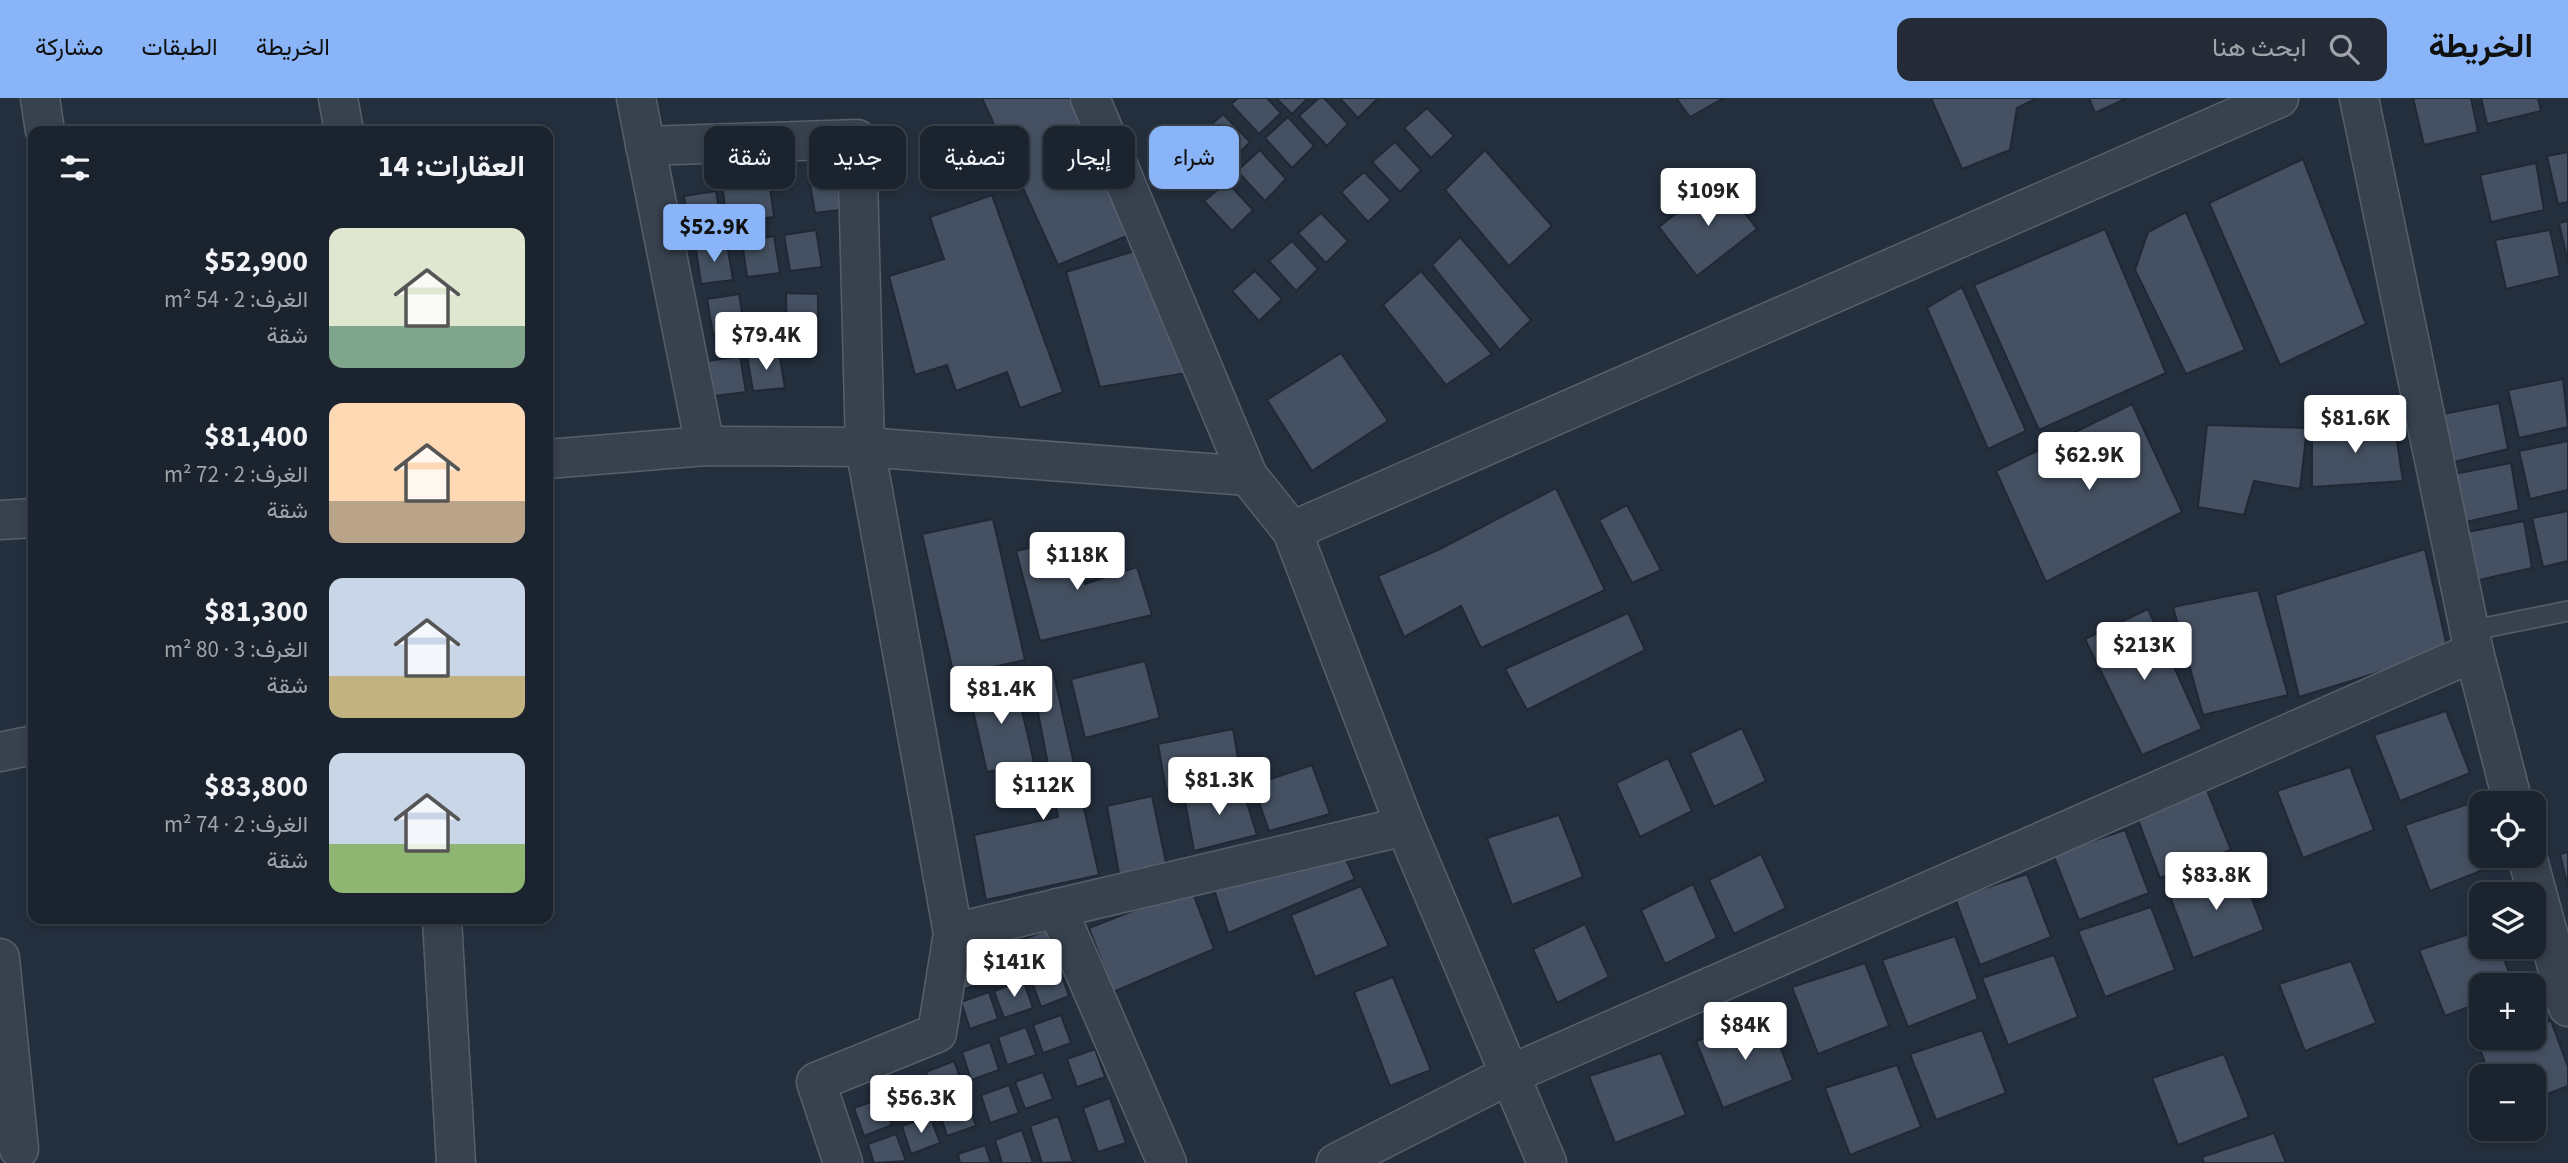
<!DOCTYPE html>
<html lang="ar">
<head>
<meta charset="utf-8">
<style>
	:root { --surface:#1b232e; --page:#242b36; --text:#f1f3f6; --muted:#a0a4aa; --line:#39404a; --accent:#8ab4f8 }
	body { margin:0; font-family:"Source Sans 3",Vazirmatn,sans-serif; background:var(--page); color:var(--text); direction:rtl; height:100vh; display:flex; flex-direction:column; font-size:26px; white-space:nowrap }
	* { box-sizing:border-box; margin:0 }
	p { font-size:23px; color:var(--muted) }
	.icon { flex:none; width:38px; height:38px; fill:none; stroke:currentColor; stroke-width:2; stroke-linecap:round; stroke-linejoin:round }
	.map { position:relative; flex:1; overflow:hidden; direction:ltr }
	.details { position:absolute; left:28px; top:28px; width:525px; height:798px; display:flex; flex-direction:column; background:var(--surface); border-radius:14px; box-shadow:0 4px 10px #0003,0 0 0 2px var(--line); direction:rtl }
	.details>* { flex:none }
	.top-card { position:absolute; left:574px; top:28px; width:665px; height:63px; direction:rtl; display:flex; gap:14px }
	.controls { position:absolute; left:2469px; top:693px; display:grid; gap:14px }
	.controls a { display:grid; place-items:center; width:77px; height:77px; border-radius:14px; background:var(--surface); box-shadow:0 4px 10px #0003,0 0 0 2px var(--line); font-size:35px }
	.price { position:absolute; translate:-50% -60px; padding:0 16px; border-radius:7px; background:#fff; color:#222; font-size:23px; line-height:46px; filter:drop-shadow(0 2px 4px #0008) }
	.price::after { content:''; position:absolute; left:50%; top:42px; width:21px; height:16px; margin-left:-10px; background:inherit; clip-path:polygon(0 0,100% 0,50% 100%) }
	.price.on { background:var(--accent); color:#111 }
	ul { padding:0; list-style:none }
	li { display:flex; align-items:center; gap:21px; height:175px; padding:0 28px }
	li span { display:grid; place-items:center; flex:none; width:196px; height:140px; border-radius:14px; color:#555 }
	li>.icon { margin-inline-start:auto }
	span .icon { width:84px; height:84px; fill:#fffc; stroke-width:1 }
	li b { font-size:30px }
	h2 { display:flex; justify-content:space-between; align-items:center; height:84px; padding:0 28px; font-size:30px }
	.pill { padding:0 24px; border-radius:14px; background:var(--surface); box-shadow:0 4px 10px #0003,0 0 0 2px var(--line); font-size:24px; line-height:63px }
	.pill.on { background:var(--accent); color:#111 }
	header { display:flex; align-items:center; gap:42px; box-sizing:border-box; height:98px; padding:0 35px; background:var(--accent); color:#111 }
	header strong { font-size:33px }
	nav { display:flex; gap:38px; margin-inline-start:auto; font-size:24px }
	.search { width:490px; height:63px; background:var(--page); display:flex; align-items:center; gap:18px; box-sizing:border-box; padding:0 24px; border-radius:14px; color:var(--muted); font-size:26px }
	.map>svg:first-child { display:block }
	.building { fill:#455162; stroke:#1f2835; stroke-width:2 }
	.lines { fill:none; stroke-linecap:round; stroke-linejoin:round }
	.service-casing { stroke:#565f6c; stroke-width:22 }
	.minor-casing { stroke:#565f6c; stroke-width:41 }
	.tertiary-casing { stroke:#565f6c; stroke-width:41 }
	.service { stroke:#38414e; stroke-width:19 }
	.minor { stroke:#38414e; stroke-width:38 }
	.tertiary { stroke:#38414e; stroke-width:38 }
</style>
</head>
<body>
<header>
<strong>الخريطة</strong>
<div class="search"><svg class="icon" aria-label="search" viewBox="0 0 24 24"><circle cx="10" cy="10" r="6"/><path d="M15 15l6 6"/></svg>ابحث هنا</div>
<nav><a>الخريطة</a><a>الطبقات</a><a>مشاركة</a></nav>
</header>
<div class="map">
<svg width="2568" height="1065" viewBox="0 0 2568 1065">
	<rect width="100%" height="100%" fill="#242f3e"/>
	<!-- building -->
	<g class="building">
		<path d="M982,0H1070L1129,137L1058,167Z"/>
		<path d="M1238,0H1267L1281,15L1259,36L1231,6Z"/>
		<path d="M1276,0H1308L1292,16Z"/>
		<path d="M1319,0H1324L1348,26L1327,48L1299,18Z"/>
		<path d="M1340,0H1378L1358,20Z"/>
		<path d="M1676,0H1724L1690,19Z"/>
		<path d="M1931,0H2037L2017,10L2010,52L1962,71Z"/>
		<path d="M2089,0H2127L2095,15Z"/>
		<path d="M2413,0H2471L2478,34L2424,47Z"/>
		<path d="M2481,0H2538L2541,13L2487,26Z"/>
		<path d="M1427,10L1454,38L1431,60L1404,30Z"/>
		<path d="M1223,16L1250,44L1228,67L1200,37Z"/>
		<path d="M1288,19L1314,48L1292,70L1265,40Z"/>
		<path d="M1395,44L1421,72L1400,94L1372,64Z"/>
		<path d="M1260,52L1286,81L1265,103L1237,73Z"/>
		<path d="M1485,52L1552,128L1509,168L1445,92Z"/>
		<path d="M2568,54V104L2558,106L2547,58Z"/>
		<path d="M2303,61L2366,226L2280,267L2209,105Z"/>
		<path d="M2536,65L2544,112L2491,124L2480,77Z"/>
		<path d="M768,74L774,119L727,125L721,77Z"/>
		<path d="M1364,74L1391,102L1368,124L1341,94Z"/>
		<path d="M841,75L847,111L815,115L809,80Z"/>
		<path d="M1719,81L1757,131L1697,178L1659,129Z"/>
		<path d="M1227,84L1253,112L1232,133L1204,103Z"/>
		<path d="M716,93L722,129L690,134L684,98Z"/>
		<path d="M992,97L1063,294L1020,310L1007,274L956,293L947,267L915,277L889,178L944,161L930,119Z"/>
		<path d="M2186,114L2245,252L2186,276L2135,172L2148,134Z"/>
		<path d="M1321,115L1348,143L1326,165L1298,135Z"/>
		<path d="M2568,123V164L2559,125Z"/>
		<path d="M2105,131L2166,275L2039,332L1974,187Z"/>
		<path d="M816,132L822,169L790,173L784,137Z"/>
		<path d="M2550,132L2560,178L2506,191L2495,142Z"/>
		<path d="M774,138L780,175L747,179L742,144Z"/>
		<path d="M1460,139L1531,222L1500,252L1432,167Z"/>
		<path d="M1292,143L1318,171L1296,193L1269,163Z"/>
		<path d="M727,146L733,182L701,186L696,151Z"/>
		<path d="M1138,152L1187,275L1100,289L1066,174Z"/>
		<path d="M1255,173L1282,201L1259,223L1232,193Z"/>
		<path d="M1421,173L1492,256L1446,287L1383,207Z"/>
		<path d="M1962,189L2026,333L1988,351L1927,210Z"/>
		<path d="M786,195L818,196V254L787,253Z"/>
		<path d="M739,196L745,232L713,236L707,201Z"/>
		<path d="M779,254L785,290L753,293L747,258Z"/>
		<path d="M1341,255L1388,323L1312,373L1267,302Z"/>
		<path d="M740,258L746,294L714,298L708,263Z"/>
		<path d="M2563,281L2568,329L2519,340L2508,292Z"/>
		<path d="M2499,305L2508,351L2454,364L2443,316Z"/>
		<path d="M2132,306L2182,414L2046,484L1996,373Z"/>
		<path d="M2394,324L2403,383L2312,389V329Z"/>
		<path d="M2207,327L2307,330L2300,391L2254,383L2244,417L2198,409Z"/>
		<path d="M2568,343V392L2530,401L2519,353Z"/>
		<path d="M2511,365L2519,412L2466,424L2454,376Z"/>
		<path d="M1556,390L1605,492L1481,550L1461,508L1404,539L1378,478L1440,451Z"/>
		<path d="M1627,407L1661,472L1632,485L1599,422Z"/>
		<path d="M2568,413V463L2543,469L2532,420Z"/>
		<path d="M993,421L1025,562L954,578L922,436Z"/>
		<path d="M2524,423L2532,470L2479,482L2467,434Z"/>
		<path d="M1075,439L1085,486L1137,469L1152,517L1040,543L1016,453Z"/>
		<path d="M2425,451L2448,553L2299,599L2275,497Z"/>
		<path d="M2258,492L2288,597L2203,617L2173,509Z"/>
		<path d="M2148,511L2202,631L2142,657L2085,541Z"/>
		<path d="M1628,515L1645,552L1527,612L1505,571Z"/>
		<path d="M1145,563L1160,620L1085,640L1071,581Z"/>
		<path d="M1054,577L1099,777L986,802L974,737L1058,719L1032,583Z"/>
		<path d="M1015,583L1034,664L987,674L968,591Z"/>
		<path d="M2446,613L2470,675L2400,703L2374,637Z"/>
		<path d="M1742,630L1766,683L1714,709L1690,655Z"/>
		<path d="M1233,631L1241,678L1166,692L1158,646Z"/>
		<path d="M1668,660L1692,713L1640,739L1616,685Z"/>
		<path d="M1312,667L1330,716L1269,733L1253,687Z"/>
		<path d="M2350,669L2374,732L2303,760L2277,693Z"/>
		<path d="M1241,686L1257,737L1194,753L1184,698Z"/>
		<path d="M2206,690L2231,752L2160,780L2135,714Z"/>
		<path d="M1152,698L1167,769L1120,781L1107,708Z"/>
		<path d="M2477,703L2482,716V758H2498L2501,765L2430,793L2405,727Z"/>
		<path d="M1559,717L1583,779L1512,807L1487,740Z"/>
		<path d="M2125,732L2149,795L2079,822L2053,756Z"/>
		<path d="M1342,753L1355,781L1228,835L1213,788Z"/>
		<path d="M2568,754V790L2560,756Z"/>
		<path d="M1761,756L1786,810L1734,836L1709,782Z"/>
		<path d="M2240,770L2264,832L2193,860L2168,793Z"/>
		<path d="M2027,776L2051,839L1980,867L1955,800Z"/>
		<path d="M1693,786L1717,840L1665,866L1641,812Z"/>
		<path d="M1361,788L1389,848L1315,879L1291,817Z"/>
		<path d="M1191,790L1214,851L1113,894L1089,830Z"/>
		<path d="M2151,809L2175,872L2105,899L2078,833Z"/>
		<path d="M1585,826L1609,879L1557,905L1533,851Z"/>
		<path d="M1051,831L1060,858L1032,869L1023,841Z"/>
		<path d="M2482,832V849H2499L2514,887H2482V904L2445,918L2419,852Z"/>
		<path d="M1955,838L1978,901L1908,929L1882,862Z"/>
		<path d="M1015,843L1024,871L996,881L987,853Z"/>
		<path d="M980,855L991,882L962,892L953,865Z"/>
		<path d="M2054,857L2078,919L2008,947L1982,880Z"/>
		<path d="M2351,863L2376,925L2305,953L2279,886Z"/>
		<path d="M1865,865L1889,928L1818,956L1792,889Z"/>
		<path d="M1059,870L1069,898L1041,909L1031,881Z"/>
		<path d="M1393,879L1431,972L1390,988L1354,894Z"/>
		<path d="M1023,882L1033,910L1004,920L994,893Z"/>
		<path d="M989,894L998,921L970,931L961,904Z"/>
		<path d="M1061,917L1071,945L1043,955L1033,927Z"/>
		<path d="M1769,920L1793,982L1723,1010L1696,943Z"/>
		<path d="M2551,923L2568,969V988L2534,1001V978H2490L2478,946L2498,940H2534V928Z"/>
		<path d="M1026,929L1036,957L1007,967L998,939Z"/>
		<path d="M1982,932L2006,995L1936,1022L1910,956Z"/>
		<path d="M990,944L999,972L971,982L962,954Z"/>
		<path d="M1095,951L1105,979L1077,989L1067,961Z"/>
		<path d="M1661,955L1686,1017L1615,1045L1589,978Z"/>
		<path d="M2224,956L2249,1019L2178,1047L2152,980Z"/>
		<path d="M954,963L964,991L935,1002L926,974Z"/>
		<path d="M1897,967L1921,1029L1850,1057L1825,990Z"/>
		<path d="M1043,974L1053,1001L1025,1011L1015,984Z"/>
		<path d="M916,981L926,1009L898,1019L888,991Z"/>
		<path d="M1009,987L1019,1015L990,1025L981,997Z"/>
		<path d="M882,1000L892,1027L864,1038L854,1010Z"/>
		<path d="M966,1000L976,1028L947,1038L938,1010Z"/>
		<path d="M1110,1000L1126,1045L1098,1054L1083,1010Z"/>
		<path d="M930,1018L940,1045L911,1056L902,1028Z"/>
		<path d="M1058,1018L1073,1064L1042,1065L1030,1028Z"/>
		<path d="M1022,1032L1033,1065H1002L995,1042Z"/>
		<path d="M2274,1035L2286,1065H2204L2202,1059Z"/>
		<path d="M896,1036L906,1063L874,1065L868,1046Z"/>
		<path d="M985,1047L991,1065H960L958,1056Z"/>
	</g>
	<g class="lines">
		<defs>
			<path id="service" d="M2469,533L2568,513"/>
			<g id="minor">
				<path d="M40,0L45,33"/>
				<path d="M338,0L344,33"/>
				<path d="M636,0L705,348"/>
				<path d="M1090,0L1248,378"/>
				<path d="M645,48L857,41L865,349L953,835L937,935L816,984L843,1065"/>
				<path d="M1292,433L2279,0"/>
				<path d="M2474,554L2513,705"/>
				<path d="M0,654L33,647"/>
				<path d="M2527,758L2568,909"/>
				<path d="M1057,810L1167,1065"/>
				<path d="M442,821L456,1065"/>
				<path d="M953,835L1405,728"/>
				<path d="M0,860L19,1051"/>
				<path d="M1336,1065L1509,977L2474,554L2359,0"/>
			</g>
			<g id="tertiary">
				<path d="M548,361L705,348L865,349L1248,378L1292,433L1405,728L1547,1065"/>
				<path d="M0,422L33,420"/>
			</g>
		</defs>
		<!-- service casing -->
		<use href="#service" class="service-casing"/>
		<!-- minor casing -->
		<use href="#minor" class="minor-casing"/>
		<!-- tertiary casing -->
		<use href="#tertiary" class="tertiary-casing"/>
		<!-- service -->
		<use href="#service" class="service"/>
		<!-- minor -->
		<use href="#minor" class="minor"/>
		<!-- tertiary -->
		<use href="#tertiary" class="tertiary"/>
	</g>
</svg>
<div class="controls">
<a><svg class="icon" aria-label="locate" viewBox="0 0 24 24"><circle cx="12" cy="12" r="6"/><path d="M12 2v4M12 18v4M2 12h4M18 12h4"/></svg></a>
<a><svg class="icon" aria-label="layers" viewBox="0 0 24 24"><path d="M12 4l9 5-9 5-9-5zM3 14l9 5 9-5"/></svg></a>
<a>+</a>
<a>−</a>
</div>
<b class="price" style="left:1708px;top:130px">$109K</b>
<b class="price on" style="left:714px;top:166px">$52.9K</b>
<b class="price" style="left:766px;top:274px">$79.4K</b>
<b class="price" style="left:2355px;top:357px">$81.6K</b>
<b class="price" style="left:2089px;top:394px">$62.9K</b>
<b class="price" style="left:1077px;top:494px">$118K</b>
<b class="price" style="left:2144px;top:584px">$213K</b>
<b class="price" style="left:1001px;top:628px">$81.4K</b>
<b class="price" style="left:1219px;top:719px">$81.3K</b>
<b class="price" style="left:1043px;top:724px">$112K</b>
<b class="price" style="left:2216px;top:814px">$83.8K</b>
<b class="price" style="left:1014px;top:901px">$141K</b>
<b class="price" style="left:1745px;top:964px">$84K</b>
<b class="price" style="left:921px;top:1037px">$56.3K</b>
<div class="top-card">
<a class="pill on">شراء</a>
<a class="pill">إيجار</a>
<a class="pill">تصفية</a>
<a class="pill">جديد</a>
<a class="pill">شقة</a>
</div>
<section class="details">
<h2>العقارات: 14<svg class="icon" aria-label="filters" viewBox="0 0 24 24"><path d="M4 7h16M4 17h16"/><circle cx="9" cy="7" r="2"/><circle cx="15" cy="17" r="2"/></svg></h2>
<ul>
<li><span style="background:linear-gradient(#dfe7d0 70%,#7fa58c 0)"><svg class="icon" aria-label="home" viewBox="0 0 24 24"><path d="M3 11l9-7 9 7M6 9v11h12V9"/></svg></span><div><b>$52,900</b><p>الغرف: 2 · 54 m²</p><p>شقة</p></div></li>
<li><span style="background:linear-gradient(#ffd9b3 70%,#b9a48a 0)"><svg class="icon" aria-label="home" viewBox="0 0 24 24"><path d="M3 11l9-7 9 7M6 9v11h12V9"/></svg></span><div><b>$81,400</b><p>الغرف: 2 · 72 m²</p><p>شقة</p></div></li>
<li><span style="background:linear-gradient(#c9d6e8 70%,#c2b280 0)"><svg class="icon" aria-label="home" viewBox="0 0 24 24"><path d="M3 11l9-7 9 7M6 9v11h12V9"/></svg></span><div><b>$81,300</b><p>الغرف: 3 · 80 m²</p><p>شقة</p></div></li>
<li><span style="background:linear-gradient(#c9d6e8 65%,#8fb573 0)"><svg class="icon" aria-label="home" viewBox="0 0 24 24"><path d="M3 11l9-7 9 7M6 9v11h12V9"/></svg></span><div><b>$83,800</b><p>الغرف: 2 · 74 m²</p><p>شقة</p></div></li>
</ul>
</section>
</div>
</body>
</html>
